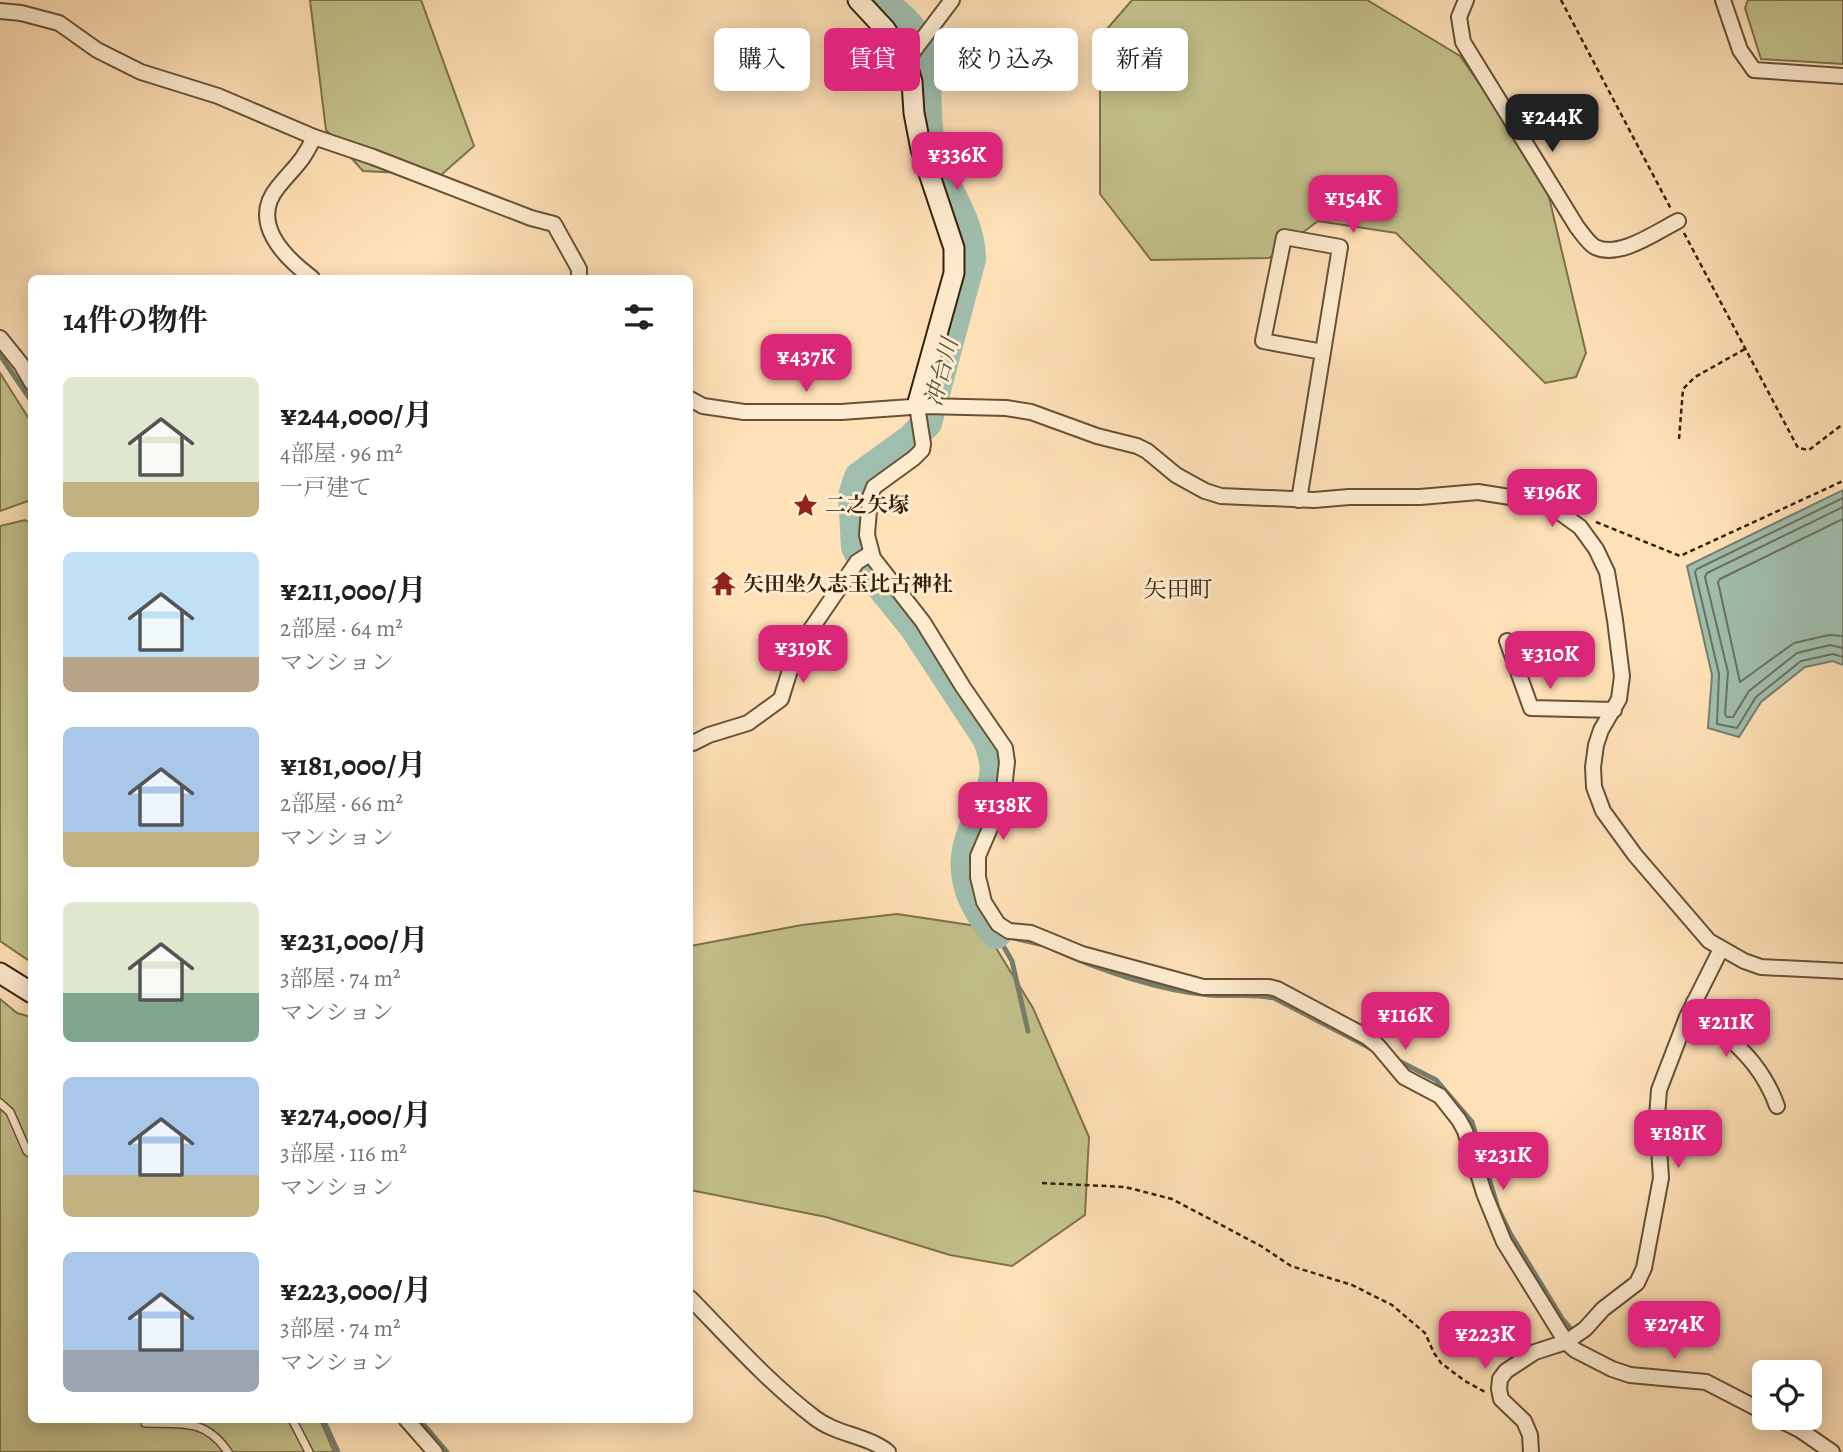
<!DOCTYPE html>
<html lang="ja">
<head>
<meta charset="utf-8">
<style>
	:root { --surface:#fff; --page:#f6f6f6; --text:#202124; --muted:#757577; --accent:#db2777 }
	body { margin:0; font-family:Alegreya,"Noto Serif JP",serif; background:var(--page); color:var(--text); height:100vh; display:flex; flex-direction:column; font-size:26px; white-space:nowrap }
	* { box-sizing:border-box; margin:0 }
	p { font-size:23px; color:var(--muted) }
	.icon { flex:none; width:38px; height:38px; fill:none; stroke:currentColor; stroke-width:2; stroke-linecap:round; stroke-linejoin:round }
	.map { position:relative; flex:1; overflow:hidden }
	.drawer { position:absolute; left:28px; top:275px; width:665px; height:1148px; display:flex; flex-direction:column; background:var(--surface); border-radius:10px; box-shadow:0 4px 18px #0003 }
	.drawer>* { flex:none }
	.top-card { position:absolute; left:714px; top:28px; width:665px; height:63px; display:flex; gap:14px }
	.buttons { position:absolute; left:1752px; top:1360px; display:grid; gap:14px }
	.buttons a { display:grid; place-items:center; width:70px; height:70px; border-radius:10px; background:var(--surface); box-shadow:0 4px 18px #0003; font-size:35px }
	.price { position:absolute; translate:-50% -60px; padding:0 16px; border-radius:14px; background:var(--accent); color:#fff; font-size:23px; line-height:46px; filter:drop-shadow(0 2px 4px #0008) }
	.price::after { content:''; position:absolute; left:50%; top:42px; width:21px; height:16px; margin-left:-10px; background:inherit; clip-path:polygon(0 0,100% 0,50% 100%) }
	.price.current { background:#222; color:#fff }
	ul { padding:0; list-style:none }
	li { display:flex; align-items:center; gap:21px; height:175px; padding:0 35px }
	li span { display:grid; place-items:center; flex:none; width:196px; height:140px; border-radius:10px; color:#555 }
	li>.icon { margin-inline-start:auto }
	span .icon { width:84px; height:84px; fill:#fffc; stroke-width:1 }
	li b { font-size:30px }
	h2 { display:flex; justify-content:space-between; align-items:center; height:84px; padding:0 35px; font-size:30px }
	.pill { padding:0 24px; border-radius:10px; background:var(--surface); box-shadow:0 4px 18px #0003; font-size:24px; line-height:63px }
	.pill.current { background:var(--accent); color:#fff }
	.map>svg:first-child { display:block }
	.green { fill:#c4c28c; stroke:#7d724c; stroke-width:2 }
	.water { fill:#a0beae; stroke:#767f6d; stroke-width:2 }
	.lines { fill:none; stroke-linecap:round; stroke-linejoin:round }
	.shore { stroke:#6b705d; stroke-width:2 }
	.stream { stroke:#767f6d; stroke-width:5 }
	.river { stroke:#a0beae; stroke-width:30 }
	.lane-casing { stroke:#685137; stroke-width:10 }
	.street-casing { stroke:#685137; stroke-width:18 }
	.secondary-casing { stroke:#36210c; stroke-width:23 }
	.path { stroke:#36210c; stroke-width:2.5; stroke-dasharray:5 3.5; stroke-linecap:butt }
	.lane { stroke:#ffecd0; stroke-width:7 }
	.street { stroke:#ffecd0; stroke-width:14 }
	.secondary { stroke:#ffecd0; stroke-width:19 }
	.labels { text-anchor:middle; stroke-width:6; stroke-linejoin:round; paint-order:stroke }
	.poi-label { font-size:21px; font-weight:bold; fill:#36210c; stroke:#ffecd0; text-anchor:start }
	.water-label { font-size:23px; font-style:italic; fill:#56503d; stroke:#ffecd0 }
	.neighbourhood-label { font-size:23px; fill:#36210c; stroke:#ffecd0 }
</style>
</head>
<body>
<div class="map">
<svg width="1843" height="1452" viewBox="0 0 1843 1452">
	<rect width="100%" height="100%" fill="#ffe1b7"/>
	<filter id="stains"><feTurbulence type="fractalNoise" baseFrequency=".00286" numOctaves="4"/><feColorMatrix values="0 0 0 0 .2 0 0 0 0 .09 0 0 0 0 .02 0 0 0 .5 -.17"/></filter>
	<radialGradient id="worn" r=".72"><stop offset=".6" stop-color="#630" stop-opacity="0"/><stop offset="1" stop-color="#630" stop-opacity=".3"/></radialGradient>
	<!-- green -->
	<g class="green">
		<path d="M310,0H421L474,146L441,175L363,171L326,130Z"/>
		<path d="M1132,0H1367L1460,56L1544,176L1586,353L1576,377L1545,383L1396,233L1318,221L1269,258L1151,260L1100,194V37Z"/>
		<path d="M1748,0H1843V64L1761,59L1745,8Z"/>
		<path d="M0,373L31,422V500L0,511Z"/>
		<path d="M25,520L32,524L31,962L0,941V526Z"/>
		<path d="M897,914L983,927L1033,1008L1089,1137L1085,1215L1012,1266L950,1255L826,1217L690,1190V946L802,925Z"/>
		<path d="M0,999L17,1013L31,1017L32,1419H320L334,1452H0Z"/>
	</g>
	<!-- water -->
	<path class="water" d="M1843,490V665L1833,661L1805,667L1761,702L1739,737L1708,728L1712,675L1687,566Z"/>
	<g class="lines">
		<!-- shore -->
		<g class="shore">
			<path d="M1843,498L1697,569L1695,572L1719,674L1717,724L1737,728L1756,697L1801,661L1833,654L1843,657"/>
			<path d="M1843,507L1707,573L1705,577L1728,672L1725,714L1727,717H1733L1749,691L1797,653L1830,645L1843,648"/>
			<path d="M1843,519L1720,579L1718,582L1740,682L1794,643L1829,635L1843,636"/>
		</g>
		<!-- stream -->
		<g class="stream">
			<path d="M0,355L32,402"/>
			<path d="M996,934L1044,945"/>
			<path d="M997,935L1012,961L1028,1031"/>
			<path d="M1053,949C1099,970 1158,990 1209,995C1231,997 1252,993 1274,998L1376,1051"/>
			<path d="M1395,1059L1436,1080L1472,1122L1498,1208L1510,1233L1563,1320L1572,1330"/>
			<path d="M323,1419L338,1452"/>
			<path d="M419,1419L447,1452"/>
		</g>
		<!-- river -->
		<path class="river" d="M881,0C891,10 909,22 915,35C933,71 922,110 931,147C941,185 971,219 971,259L927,423L910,440L859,477L853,496L856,547L867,569L914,627L987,738C1005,779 987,794 973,830C956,870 970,903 996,934"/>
		<defs>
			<g id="lane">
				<path d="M0,1103L10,1112L27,1151L32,1155"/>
				<path d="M292,1419L309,1452"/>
				<path d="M145,1423C182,1424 205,1418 228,1452"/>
			</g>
			<g id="street">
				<path d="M1466,0L1459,17L1463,42L1577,227C1582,233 1588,243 1595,247C1619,259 1656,232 1678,221"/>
				<path d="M1723,0L1740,50L1754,70L1843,76"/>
				<path d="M0,11L21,13L59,23L97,50L141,72L218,96L314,137L373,157L531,218L554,224L579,269V278"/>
				<path d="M906,61L952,0"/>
				<path d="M312,278C284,257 249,222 278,187C294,167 303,162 314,137"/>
				<path d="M0,338L21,364L32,383"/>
				<path d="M690,399L703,406L744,412H841L925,406L1006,408L1031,412L1097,436L1137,446L1147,451L1176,475L1205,491L1221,496L1314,500L1349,497H1420L1478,492L1529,500L1555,509L1580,527L1596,549L1607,572L1615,620L1622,676L1619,699L1601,730L1596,745L1593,767L1594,787L1603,811L1635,855L1709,941L1744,961L1761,967L1843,971"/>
				<path d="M917,406L923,444L922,450L914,458L874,487L870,497L867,535L873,558L923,622L963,687L1005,748L1007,762L1003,798L978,856V877L984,902L998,924L1009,931L1031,933L1082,954L1203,987H1269L1277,989L1367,1037L1378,1046L1404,1077L1440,1096L1459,1120L1465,1131L1484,1193L1504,1242L1566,1342L1575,1350L1612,1369L1630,1375L1706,1382L1764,1412"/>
				<path d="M1299,500L1340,247L1284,237L1263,341L1323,352"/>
				<path d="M1507,641L1531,708L1614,710"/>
				<path d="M690,742L693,743L709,735L748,723L781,699L796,651L857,562L871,553"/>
				<path d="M1694,1002C1727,1040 1759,1056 1777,1106"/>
				<path d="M690,1298C730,1339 769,1383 815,1418C837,1435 867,1435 888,1452"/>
				<path d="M1776,1418L1800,1430L1832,1452"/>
				<path d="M406,1419L435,1452"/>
				<path d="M1531,1452L1530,1435L1524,1421L1501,1399L1499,1389L1500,1379L1506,1371L1535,1352L1566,1342L1585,1329L1603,1309L1637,1283L1644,1268L1661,1178L1657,1117L1659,1090L1687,1017L1721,949"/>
			</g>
			<g id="secondary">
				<path d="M858,0L885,29L906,61L912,82L914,113L921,149L954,248V273L917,406"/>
				<path d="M0,973L32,993"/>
			</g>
		</defs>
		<!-- lane casing -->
		<use href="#lane" class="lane-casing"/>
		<!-- street casing -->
		<use href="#street" class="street-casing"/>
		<!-- secondary casing -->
		<use href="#secondary" class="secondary-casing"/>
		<!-- path -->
		<g class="path">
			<path d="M1561,0L1671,209"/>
			<path d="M1684,233L1798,448L1809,450L1843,424"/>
			<path d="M1679,439L1683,389L1695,377L1745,349"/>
			<path d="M1596,522L1680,556L1843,481"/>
			<path d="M1042,1183L1125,1187L1172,1199L1261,1246L1291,1266L1352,1285L1392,1305L1425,1333L1434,1353L1441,1363L1465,1381L1485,1392"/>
		</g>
		<!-- lane -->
		<use href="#lane" class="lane"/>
		<!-- street -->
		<use href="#street" class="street"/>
		<!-- secondary -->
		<use href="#secondary" class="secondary"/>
	</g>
	<!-- icons -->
	<defs>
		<symbol id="sight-bare" viewBox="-9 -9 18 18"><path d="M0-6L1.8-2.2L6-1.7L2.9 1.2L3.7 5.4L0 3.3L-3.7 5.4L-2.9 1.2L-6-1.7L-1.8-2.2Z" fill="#8f2418" stroke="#ffecd0" stroke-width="2.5" paint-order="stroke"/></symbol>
		<symbol id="temple-bare" viewBox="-9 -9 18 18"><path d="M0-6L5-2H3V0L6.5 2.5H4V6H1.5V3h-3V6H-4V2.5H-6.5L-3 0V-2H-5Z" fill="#8f2418" stroke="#ffecd0" stroke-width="2.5" paint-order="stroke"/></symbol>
	</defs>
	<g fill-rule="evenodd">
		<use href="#sight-bare" x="788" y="488" width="35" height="35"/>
		<use href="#temple-bare" x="706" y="566" width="35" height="35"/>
	</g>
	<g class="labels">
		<!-- poi labels -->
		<g class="poi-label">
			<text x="825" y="512">二之矢塚</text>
			<text x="743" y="591">矢田坐久志玉比古神社</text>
		</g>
		<!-- water labels -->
		<g class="water-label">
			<text transform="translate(941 372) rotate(-75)" y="8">沖台川</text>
		</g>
		<!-- neighbourhood labels -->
		<g class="neighbourhood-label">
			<text x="1178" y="597">矢田町</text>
		</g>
	</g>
	<rect width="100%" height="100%" filter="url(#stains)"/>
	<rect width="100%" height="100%" fill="url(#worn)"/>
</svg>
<div class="buttons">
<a><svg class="icon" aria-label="locate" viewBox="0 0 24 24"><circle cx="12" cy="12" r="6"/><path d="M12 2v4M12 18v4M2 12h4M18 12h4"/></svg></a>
</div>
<b class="price current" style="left:1552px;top:154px">¥244K</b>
<b class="price" style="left:957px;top:192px">¥336K</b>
<b class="price" style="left:1353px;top:235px">¥154K</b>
<b class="price" style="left:806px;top:394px">¥437K</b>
<b class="price" style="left:1552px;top:529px">¥196K</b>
<b class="price" style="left:803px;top:685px">¥319K</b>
<b class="price" style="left:1550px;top:691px">¥310K</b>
<b class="price" style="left:1003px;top:842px">¥138K</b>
<b class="price" style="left:1405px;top:1052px">¥116K</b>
<b class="price" style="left:1726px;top:1059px">¥211K</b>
<b class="price" style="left:1678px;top:1170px">¥181K</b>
<b class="price" style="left:1503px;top:1192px">¥231K</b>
<b class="price" style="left:1674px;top:1361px">¥274K</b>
<b class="price" style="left:1485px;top:1371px">¥223K</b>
<div class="top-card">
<a class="pill">購入</a>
<a class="pill current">賃貸</a>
<a class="pill">絞り込み</a>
<a class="pill">新着</a>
</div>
<section class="drawer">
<h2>14件の物件<svg class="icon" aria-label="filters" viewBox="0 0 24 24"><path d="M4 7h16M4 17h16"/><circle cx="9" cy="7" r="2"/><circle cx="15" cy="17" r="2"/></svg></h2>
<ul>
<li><span style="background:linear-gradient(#dfe7d0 75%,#c2b280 0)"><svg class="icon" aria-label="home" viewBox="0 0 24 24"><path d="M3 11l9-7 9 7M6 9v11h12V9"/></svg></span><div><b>¥244,000/月</b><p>4部屋 · 96 m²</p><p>一戸建て</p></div></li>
<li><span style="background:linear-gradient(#bfe0f5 75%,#b9a48a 0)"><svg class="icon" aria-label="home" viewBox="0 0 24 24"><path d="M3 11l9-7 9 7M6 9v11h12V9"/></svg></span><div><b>¥211,000/月</b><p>2部屋 · 64 m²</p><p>マンション</p></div></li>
<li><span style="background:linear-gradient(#a9c7e8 75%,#c2b280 0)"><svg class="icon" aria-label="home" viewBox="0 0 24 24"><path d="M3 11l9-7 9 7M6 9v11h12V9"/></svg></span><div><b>¥181,000/月</b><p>2部屋 · 66 m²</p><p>マンション</p></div></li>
<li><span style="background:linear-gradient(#dfe7d0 65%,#7fa58c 0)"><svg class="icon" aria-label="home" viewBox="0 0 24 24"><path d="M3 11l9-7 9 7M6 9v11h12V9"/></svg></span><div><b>¥231,000/月</b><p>3部屋 · 74 m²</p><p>マンション</p></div></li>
<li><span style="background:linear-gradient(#a9c7e8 70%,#c2b280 0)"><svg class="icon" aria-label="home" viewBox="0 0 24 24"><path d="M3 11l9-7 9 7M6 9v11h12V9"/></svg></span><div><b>¥274,000/月</b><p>3部屋 · 116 m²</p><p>マンション</p></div></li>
<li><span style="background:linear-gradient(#a9c7e8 70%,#9aa5b1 0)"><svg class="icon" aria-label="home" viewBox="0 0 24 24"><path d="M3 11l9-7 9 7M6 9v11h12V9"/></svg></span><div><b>¥223,000/月</b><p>3部屋 · 74 m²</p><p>マンション</p></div></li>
</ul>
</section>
</div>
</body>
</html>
